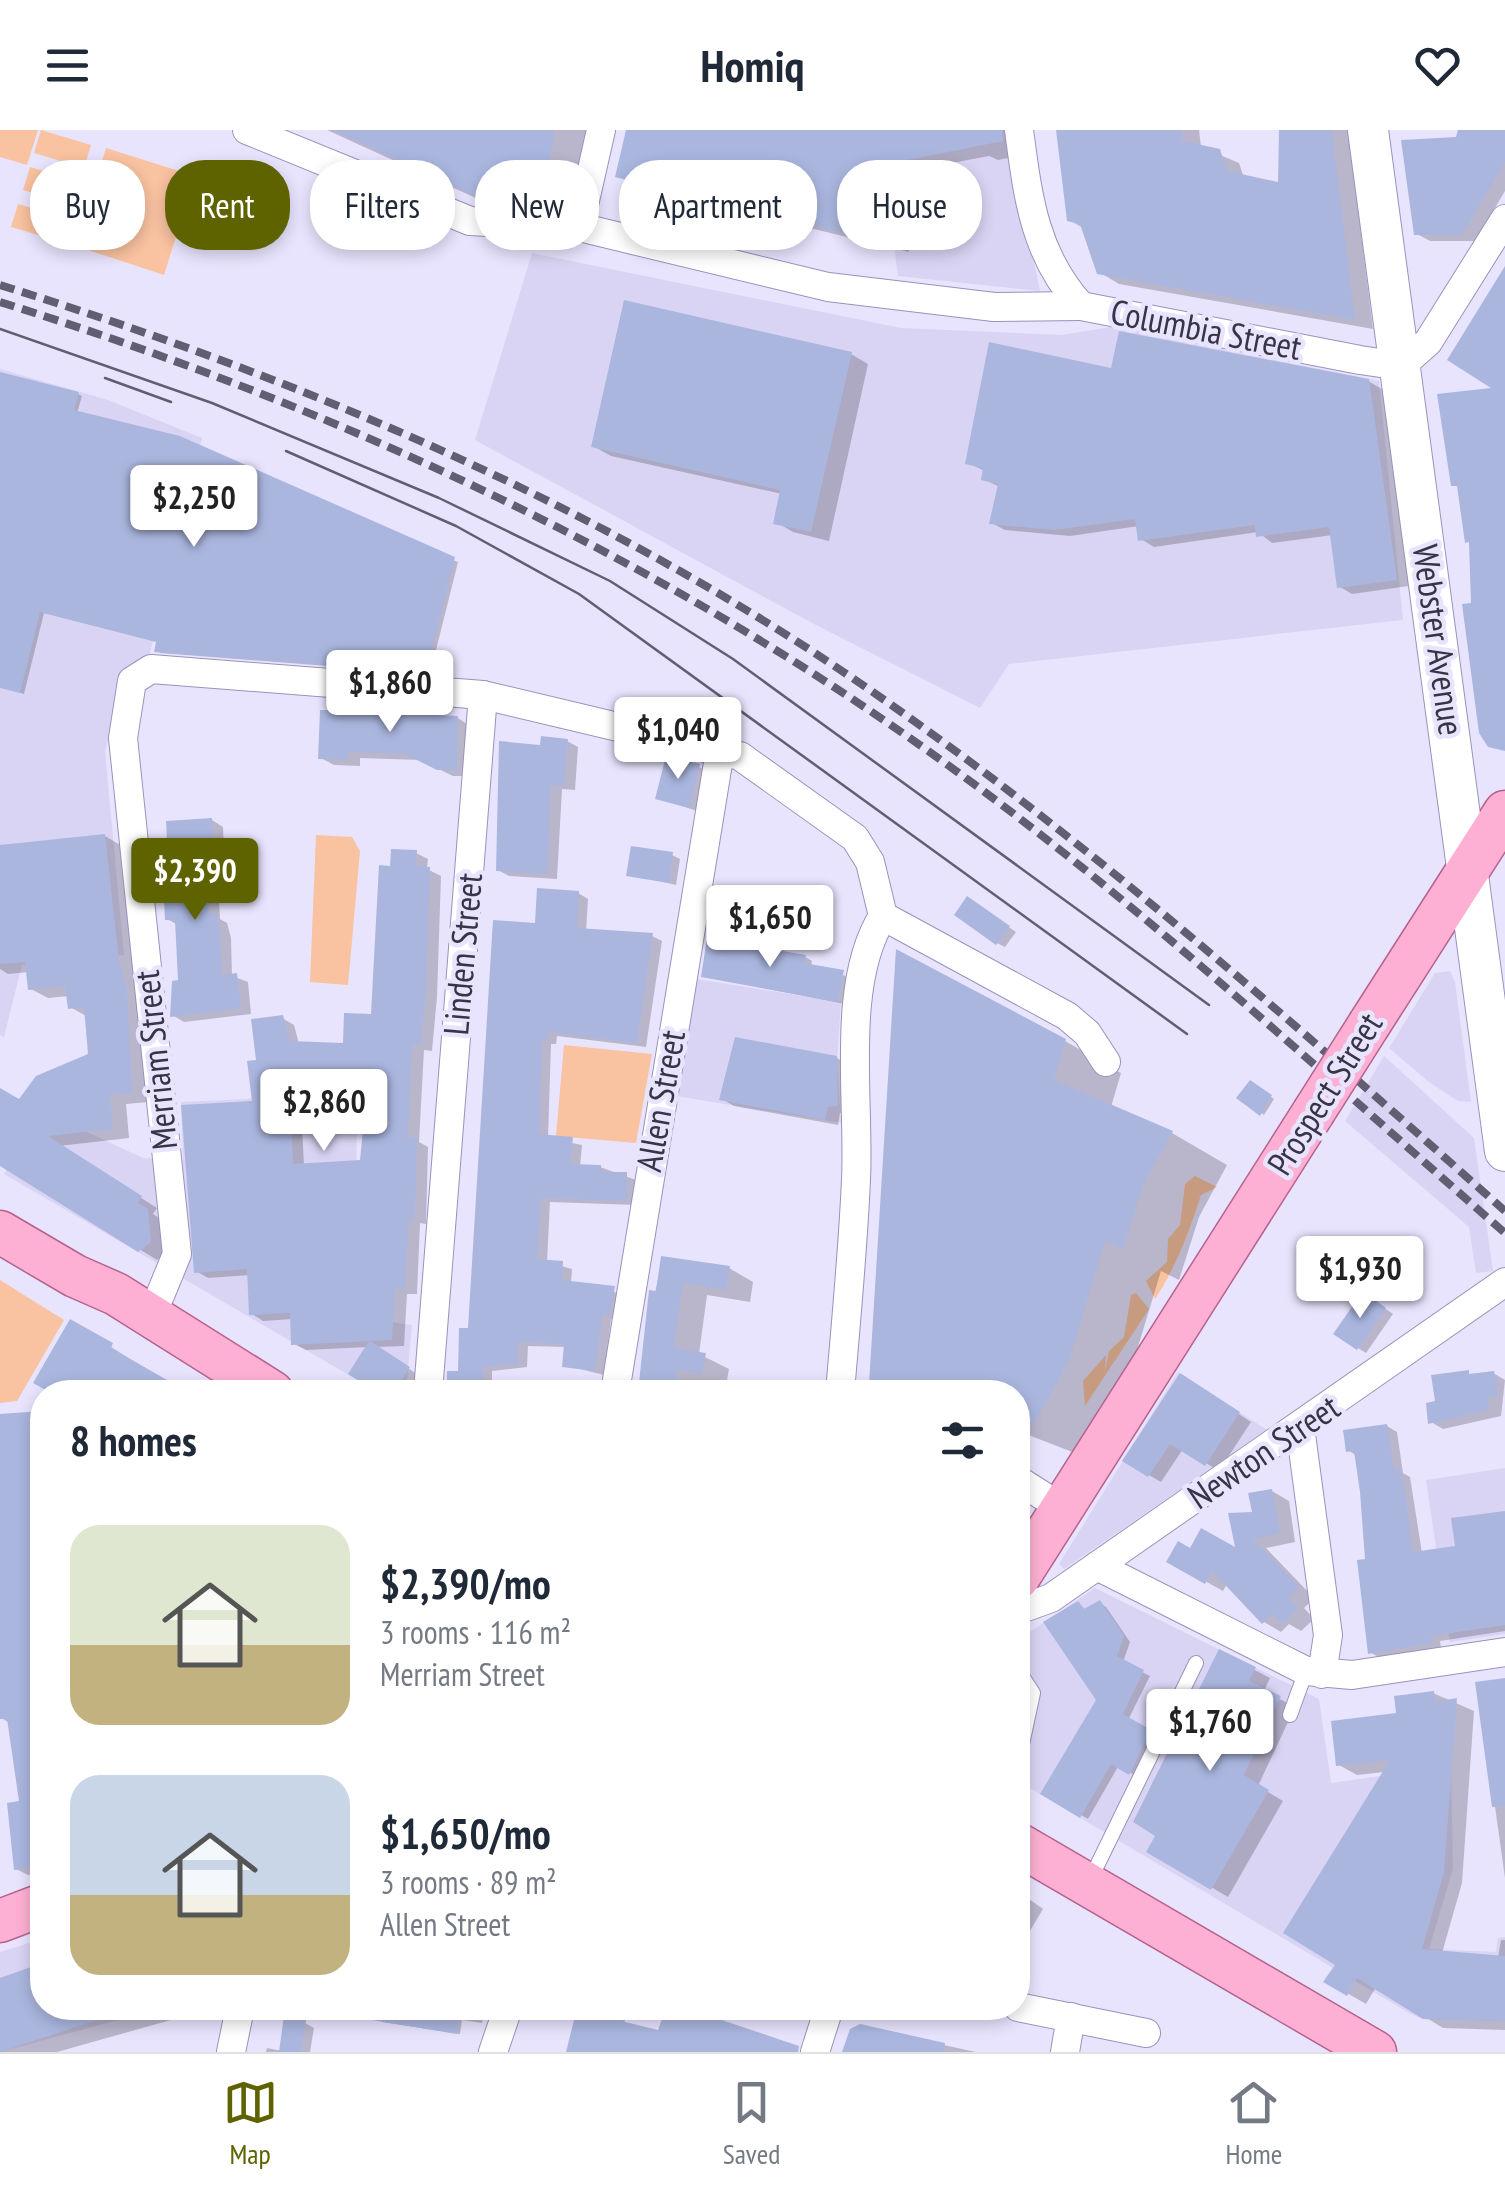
<!DOCTYPE html>
<html lang="en">
<head>
<meta charset="utf-8">
<style>
	:root { --surface:#fff; --page:#f2f2f3; --text:#1f2937; --muted:#747a83; --line:#e0e1e3; --accent:#5e6300 }
	body { margin:0; font-family:"PT Sans Narrow",sans-serif; background:var(--page); color:var(--text); height:100vh; display:flex; flex-direction:column; font-size:38px; white-space:nowrap }
	* { box-sizing:border-box; margin:0 }
	p { font-size:32px; color:var(--muted) }
	.icon { flex:none; width:55px; height:55px; fill:none; stroke:currentColor; stroke-width:2; stroke-linecap:round; stroke-linejoin:round }
	.map { position:relative; flex:1; overflow:hidden }
	.side { position:absolute; left:30px; top:1250px; width:1000px; height:640px; display:flex; flex-direction:column; background:var(--surface); border-radius:40px; box-shadow:0 5px 15px #0003 }
	.side>* { flex:none }
	.banner { position:absolute; left:30px; top:30px; width:1000px; height:90px; display:flex; gap:20px }
	.price { position:absolute; translate:-50% -85px; padding:0 22px; border-radius:10px; background:#fff; color:#222; font-size:32px; line-height:65px; filter:drop-shadow(0 2px 5px #0008) }
	.price::after { content:''; position:absolute; left:50%; top:60px; width:30px; height:22px; margin-left:-15px; background:inherit; clip-path:polygon(0 0,100% 0,50% 100%) }
	.price.current { background:var(--accent); color:#fff }
	ul { padding:0; list-style:none }
	li { display:flex; align-items:center; gap:30px; height:250px; padding:0 40px }
	li span { display:grid; place-items:center; flex:none; width:280px; height:200px; border-radius:30px; color:#555 }
	li>.icon { margin-inline-start:auto }
	span .icon { width:120px; height:120px; fill:#fffc; stroke-width:1 }
	li b { font-size:42px }
	h2 { display:flex; justify-content:space-between; align-items:center; height:120px; padding:0 40px; font-size:42px }
	.tag { padding:0 35px; border-radius:40px; background:var(--surface); box-shadow:0 5px 15px #0003; font-size:35px; line-height:90px }
	.tag.current { background:var(--accent); color:#fff }
	header { display:flex; justify-content:space-between; align-items:center; height:130px; padding:0 40px; background:var(--surface); font-size:45px; font-weight:700 }
	.tab-bar { display:flex; justify-content:space-around; align-items:center; height:140px; border-top:2px solid var(--line); background:var(--surface); font-size:28px; color:var(--muted) }
	.tab-bar a { display:grid; justify-items:center; gap:5px }
	.tab-bar .current { color:var(--accent) }
	.map>svg:first-child { display:block }
	.built { fill:#d9d4f3 }
	.green { fill:#f9c2a0 }
	.shadow { fill:#0003; fill-rule:evenodd }
	.building { fill:#abb6df; fill-rule:evenodd }
	.lines { fill:none; stroke-linecap:round; stroke-linejoin:round }
	.service-casing { stroke:#9a92bb; stroke-width:16 }
	.minor-casing { stroke:#9a92bb; stroke-width:30 }
	.secondary-casing { stroke:#9a92bb; stroke-width:42 }
	.primary-casing { stroke:#b6628e; stroke-width:45 }
	.service { stroke:#fff; stroke-width:14 }
	.minor { stroke:#fff; stroke-width:28 }
	.secondary { stroke:#fff; stroke-width:40 }
	.primary { stroke:#fdb0d3; stroke-width:42 }
	.tram { stroke:#625e72; stroke-width:2.5 }
	.rail { stroke:#625e72; stroke-width:8; stroke-dasharray:15 8; stroke-linecap:butt }
	.primary-bridge-casing { stroke:#b6628e; stroke-width:45; stroke-linecap:butt }
	.primary-bridge { stroke:#fdb0d3; stroke-width:42 }
	.labels { text-anchor:middle; stroke-width:9; stroke-linejoin:round; paint-order:stroke }
	.street-label { font-size:35px; fill:#373445; stroke:#e8e4fe }
</style>
</head>
<body>
<header><svg class="icon" aria-label="menu" viewBox="0 0 24 24"><path d="M4 6h16M4 12h16M4 18h16"/></svg>Homiq<svg class="icon" aria-label="heart" viewBox="0 0 24 24"><path d="M12 20l-8-8c-3-5 5-10 8-4 3-6 11-1 8 4z"/></svg></header>
<div class="map">
<svg width="1505" height="1922" viewBox="0 0 1505 1922">
	<rect width="100%" height="100%" fill="#e8e4fe"/>
	<!-- built -->
	<g class="built">
		<path d="M879,0H1007L1040,161L898,146Z"/>
		<path d="M532,123L901,198L1061,205L1111,197L1379,251L1403,490L1009,534L980,578L812,493L475,310Z"/>
		<path d="M0,239L108,270L202,308L148,531L126,549L105,621L124,825L22,835L4,907L0,905Z"/>
		<path d="M1450,841L1455,852L1471,972L1458,971L1429,952L1389,918L1435,843Z"/>
		<path d="M696,849L841,872L837,933L841,993L676,966Z"/>
		<path d="M1384,926L1474,1008L1493,1141L1476,1143L1469,1097L1345,991Z"/>
		<path d="M358,948L353,1186L412,1195L406,1262H378L4,1044L42,981L143,1028L183,1030L181,972L247,969Z"/>
		<path d="M1178,1242L1267,1300L1064,1439L1059,1434Z"/>
		<path d="M1505,1338V1504L1450,1512L1426,1350Z"/>
		<path d="M1095,1458L1319,1569L1331,1653L1451,1636L1453,1739L1429,1819L1496,1822L1498,1808L1505,1807V1891L1422,1889L1409,1883L1018,1651V1510Z"/>
		<path d="M42,1809V1878H162L0,1922V1822Z"/>
	</g>
	<!-- green -->
	<g class="green">
		<path d="M0,0H38L27,35L0,27Z"/>
		<path d="M41,0L91,15L84,38L34,23Z"/>
		<path d="M106,18L195,46L164,145L76,116Z"/>
		<path d="M30,37L80,52L73,75L23,60Z"/>
		<path d="M18,74L69,89L62,112L11,97Z"/>
		<path d="M316,705L352,707L360,721L348,855L310,852Z"/>
		<path d="M564,915L652,924L636,1013L556,1006Z"/>
		<path d="M1195,1046L1217,1057L1201,1065C1189,1102 1176,1137 1155,1169L1146,1151L1167,1132L1168,1109L1180,1095L1185,1054Z"/>
		<path d="M0,1150L64,1190L17,1271L0,1273Z"/>
		<path d="M1136,1163L1149,1179L1085,1276L1083,1251L1106,1225L1105,1241L1109,1221L1124,1207L1131,1165Z"/>
	</g>
	<!-- shadow -->
	<g class="shadow">
		<path d="M327,0H604L587,96L538,76L530,93Z"/>
		<path d="M629,0H1017L1020,26L998,30L989,26L899,43L909,122L635,56L618,46Z"/>
		<path d="M1059,0H1199L1201,17L1239,33L1244,48L1280,56L1282,0H1348L1373,199L1119,154L1099,142L1085,99L1069,90Z"/>
		<path d="M1461,0H1505V61L1475,111H1430L1417,104Z"/>
		<path d="M851,224L868,234L829,411L793,402L776,392L782,364L611,326L593,316Z"/>
		<path d="M1113,241L1368,251L1382,259L1409,456L1352,464L1340,457L1333,405L1272,413L1258,402L1154,417L1141,409L1139,396L1070,406L1005,400L992,393L1000,357L983,349L985,341L968,333Z"/>
		<path d="M0,245L78,264L82,266L77,283L458,432L430,544L160,523L159,512L44,483L24,564L0,557Z"/>
		<path d="M416,580L429,587L458,588L470,596L469,646H453L420,630L360,628V636L334,635L321,628Z"/>
		<path d="M567,611L578,617L575,660L562,659L557,749L509,746L498,740L543,618Z"/>
		<path d="M699,637L707,641L697,681L658,668Z"/>
		<path d="M212,690L223,697L224,721H216L220,789L227,793L231,808L232,846L248,852L251,884L184,892L172,885L180,852L178,795L167,789L171,732Z"/>
		<path d="M105,706L122,716L148,972L126,974L129,1008L59,1016L157,1078L153,1084L164,1091L168,1122L157,1130L0,1033V959L20,971L91,926L88,887L70,877L69,866L48,868L31,859L29,842L8,844L0,839V717Z"/>
		<path d="M416,723L428,729L427,739L441,746L437,867L432,921L424,920L419,1012L428,1017L426,1094L420,1093L417,1164H407L404,1216L376,1217L420,1246L409,1262H380L351,1244L368,1217L306,1220L294,1214L293,1189L263,1191L252,1184L250,1145L208,1148L196,1141L255,974L258,932L282,888L294,895L299,914L345,916L374,887L393,738ZM326,951L370,953L362,1033L304,1036L300,958H325Z"/>
		<path d="M672,725L680,729L676,755L629,744Z"/>
		<path d="M578,763L588,769L586,801L652,806L662,811L646,917L557,906L556,914H551L548,1008L582,1015L580,1037H600L636,1050V1075L550,1072L547,1132L572,1139L571,1153L623,1164L619,1190L611,1189L604,1245L564,1235L566,1217L528,1216L527,1237L492,1241V1262H449L450,1243L461,1244L470,1201L537,796Z"/>
		<path d="M976,774L1016,802L1005,817L997,813Z"/>
		<path d="M805,827L812,831L811,837L850,847L845,874L703,846Z"/>
		<path d="M1065,911L1121,943L1111,977L1172,1003L1227,1035L1199,1087L1179,1150L1161,1141L1124,1263L1088,1328L1018,1301V1262H889L871,1252Z"/>
		<path d="M837,928L849,936L850,982L840,983L838,995L734,976L722,969Z"/>
		<path d="M1251,953L1274,969L1264,985L1240,968Z"/>
		<path d="M663,1128L729,1138L753,1152L750,1172L707,1165L699,1224L729,1239L725,1262H639L648,1208L645,1206Z"/>
		<path d="M1371,1169L1393,1184L1366,1223L1358,1218Z"/>
		<path d="M71,1192L183,1262H54L36,1252Z"/>
		<path d="M1493,1243L1505,1250L1501,1286L1443,1299L1431,1292Z"/>
		<path d="M1193,1254L1251,1292L1219,1341L1183,1319L1161,1352L1149,1345Z"/>
		<path d="M41,1284L42,1743L28,1745L16,1739L22,1673L10,1593L1,1588L0,1286Z"/>
		<path d="M1387,1296L1397,1302L1403,1343L1410,1347L1422,1423L1458,1418L1505,1383V1501L1440,1511L1441,1518L1380,1528L1370,1522L1368,1431L1357,1326L1348,1320Z"/>
		<path d="M1272,1361L1289,1371L1295,1412L1266,1418L1314,1468L1304,1478L1314,1489L1301,1501L1289,1494L1281,1502L1264,1492L1227,1454L1223,1461L1169,1431L1191,1421L1238,1422L1255,1384Z"/>
		<path d="M1018,1385L1025,1390L1018,1402Z"/>
		<path d="M1078,1473L1087,1481L1100,1473L1106,1477L1130,1512L1123,1532L1150,1546L1128,1590L1156,1606L1137,1647L1119,1635L1088,1689L1044,1663L1099,1570Z"/>
		<path d="M1220,1522L1270,1548L1264,1561L1295,1577L1258,1656L1283,1671L1228,1767L1150,1721L1159,1705L1155,1658L1151,1656Z"/>
		<path d="M1505,1553V1748L1478,1555Z"/>
		<path d="M1433,1563L1474,1581L1462,1753L1442,1823L1498,1828L1501,1810H1505V1900L1443,1898L1376,1857L1366,1874L1326,1851L1338,1834L1385,1642L1357,1645L1339,1635L1398,1585Z"/>
		<path d="M1018,1761L1043,1779L1018,1821Z"/>
		<path d="M42,1836V1878H176L178,1888L57,1922H0V1852Z"/>
		<path d="M293,1878H325L323,1887Z"/>
		<path d="M381,1878H485L482,1893L462,1890L460,1904L382,1892Z"/>
		<path d="M587,1878H628L624,1894L660,1903L669,1878H678L777,1911L782,1922H569L579,1911Z"/>
		<path d="M305,1893L314,1898L310,1922H266L267,1918L282,1921Z"/>
		<path d="M860,1897L976,1922H845Z"/>
	</g>
	<!-- building -->
	<g class="building">
		<path d="M333,0H555L542,73L492,52L484,70Z"/>
		<path d="M626,0H1002L1003,11L883,35L893,115L615,47Z"/>
		<path d="M1056,0H1182L1183,11L1220,19L1227,41L1278,52L1279,0H1332L1355,190L1097,144L1080,94L1067,91Z"/>
		<path d="M1458,0H1505V32L1462,105H1414L1401,10L1456,7Z"/>
		<path d="M1505,136V621L1488,617L1479,603L1462,474L1471,473L1469,412L1465,413L1457,356H1451L1437,264L1491,258L1447,230Z"/>
		<path d="M624,170L852,222L811,402L773,394L780,360L591,317Z"/>
		<path d="M1119,201L1369,249L1397,450L1337,458L1329,397L1256,407L1255,395L1138,411L1135,389L1055,400L989,394L998,354L981,350L983,338L965,334L989,212L1111,238Z"/>
		<path d="M0,242L79,262L74,280L180,306L455,427L426,543L154,522L156,512L40,482L20,563L0,558Z"/>
		<path d="M367,573L417,577L415,584L458,586L457,640H437L405,624L348,622V630L318,629L320,580L366,581Z"/>
		<path d="M541,606L568,609L564,656L551,655L547,744L496,741L499,611L540,615Z"/>
		<path d="M666,626L700,634L689,678L655,669Z"/>
		<path d="M212,688L213,715L206,716L209,784H216L220,800L222,845L237,843L241,878L170,887L172,851L178,850L175,790H165L162,730H168L166,691Z"/>
		<path d="M105,704L119,831L127,859L132,963L110,966L113,999L48,1006L142,1066L138,1073L148,1079L151,1112L138,1122L0,1036V958L19,969L36,946L88,924L84,877L68,879L65,856L28,860L25,832L0,834V715Z"/>
		<path d="M631,716L673,722L669,753L626,746Z"/>
		<path d="M391,719L417,720L416,736L430,737L426,859L421,915H412L408,1007L417,1008L415,1088H409L405,1159L395,1158L392,1210L370,1211L410,1237L394,1262H376L348,1244L369,1211L291,1215L290,1183L249,1185L247,1139L194,1143L181,975L252,971L247,931L256,930L251,889L283,885L290,911L343,913L344,883L371,884L379,735L390,736ZM314,946L368,948L360,1030L293,1034L289,953H314Z"/>
		<path d="M537,758L579,761L577,798L653,803L637,913L548,902L547,910H542L539,1004L573,1007L570,1034L601,1035V1042H627V1071L541,1068L537,1129L563,1131L562,1150L615,1156L610,1186L602,1185L595,1241L562,1237L564,1214L519,1212L518,1233L483,1237V1262H447V1241H458L459,1198H468L493,790L535,793Z"/>
		<path d="M967,766L1010,796L996,815L954,785Z"/>
		<path d="M707,808L806,825L804,833L844,840L838,872L701,847Z"/>
		<path d="M896,819L1066,909L1054,950L1173,1001L1143,1055L1123,1120L1105,1111L1069,1231L1018,1322V1262H941L869,1254Z"/>
		<path d="M735,907L837,926L838,976L828,977L825,990L719,970Z"/>
		<path d="M1250,950L1272,965L1260,986L1236,968Z"/>
		<path d="M661,1126L730,1136L726,1160L683,1153L674,1218L706,1223L702,1244L677,1240L674,1262H638L649,1160L656,1161Z"/>
		<path d="M1363,1161L1386,1178L1357,1220L1333,1204Z"/>
		<path d="M70,1189L113,1213L111,1218L188,1262H49L33,1253Z"/>
		<path d="M1469,1240V1244L1494,1241L1498,1266L1488,1268L1489,1280L1428,1294L1426,1273L1435,1271L1431,1245Z"/>
		<path d="M1180,1243L1240,1282L1205,1336L1170,1314L1148,1347L1122,1331Z"/>
		<path d="M42,1281V1736L14,1740L7,1673L19,1671L7,1589H0V1284Z"/>
		<path d="M1387,1294L1394,1339H1400L1404,1355L1413,1422L1455,1416L1451,1388L1505,1381V1495L1431,1506L1432,1513L1368,1524L1357,1430L1365,1429L1360,1362L1354,1321L1346,1322L1343,1300Z"/>
		<path d="M1272,1359L1280,1403L1253,1409L1299,1457L1288,1468L1299,1478L1283,1494L1273,1483L1262,1494L1212,1441L1205,1454L1166,1432L1178,1411L1190,1418L1201,1398L1235,1417L1228,1383L1252,1382L1248,1363Z"/>
		<path d="M1100,1470L1124,1506L1117,1526L1144,1540L1123,1584L1151,1600L1129,1645L1111,1634L1080,1688L1040,1664L1096,1570L1043,1492L1078,1471L1084,1479Z"/>
		<path d="M1219,1519L1256,1537L1249,1551L1281,1566L1244,1645L1269,1660L1211,1760L1146,1722L1155,1706L1133,1692Z"/>
		<path d="M1505,1548V1676L1492,1677L1475,1552Z"/>
		<path d="M1434,1561L1435,1572L1457,1568L1444,1742L1422,1819L1505,1826V1891L1423,1889L1357,1848L1347,1866L1323,1852L1335,1835L1283,1803L1390,1630L1336,1636L1331,1591L1396,1583L1394,1566Z"/>
		<path d="M42,1833V1878H120L121,1882L0,1922V1848Z"/>
		<path d="M285,1878H308L301,1922H279Z"/>
		<path d="M366,1878H461L457,1904L366,1889Z"/>
		<path d="M577,1878H620L617,1890L658,1900L666,1878H686L799,1916L798,1922H566Z"/>
		<path d="M860,1894L945,1913L944,1922H842L850,1899Z"/>
	</g>
	<g class="lines">
		<defs>
			<g id="service">
				<path d="M1018,1540L1033,1563L1018,1633"/>
				<path d="M1290,1585L1306,1541"/>
				<path d="M1090,1750L1196,1533"/>
			</g>
			<g id="minor">
				<path d="M247,0L470,91L579,97L828,157L994,177L1081,176"/>
				<path d="M1019,0C1028,67 1034,124 1081,176L1360,230L1401,236L1428,212L1505,89"/>
				<path d="M579,97L601,0"/>
				<path d="M152,1185L177,1124L123,608L132,551L151,539L483,565L740,626L855,708L870,732L883,786L1067,886L1087,903L1106,932"/>
				<path d="M428,1262L483,565"/>
				<path d="M615,1262L720,621"/>
				<path d="M840,1262C846,1191 853,1120 856,1049C860,970 840,854 883,786"/>
				<path d="M1300,1297L1328,1505L1322,1544"/>
				<path d="M1018,1350L1062,1378"/>
				<path d="M1097,1436L1306,1541L1352,1545L1505,1522"/>
				<path d="M1018,1480L1051,1468L1505,1152"/>
				<path d="M1018,1877L1146,1903"/>
				<path d="M231,1922L240,1878"/>
				<path d="M493,1922L508,1878"/>
				<path d="M815,1922L829,1878"/>
				<path d="M1065,1922L1071,1887"/>
			</g>
			<path id="secondary" d="M1368,0L1505,1021"/>
			<g id="primary">
				<path d="M1370,893L1505,682"/>
				<path d="M0,1102L75,1146L116,1164L272,1262"/>
				<path d="M1018,1448L1313,983"/>
				<path d="M1018,1714L1375,1922"/>
				<path d="M0,1791L42,1775"/>
			</g>
		</defs>
		<!-- service casing -->
		<use href="#service" class="service-casing"/>
		<!-- minor casing -->
		<use href="#minor" class="minor-casing"/>
		<!-- secondary casing -->
		<use href="#secondary" class="secondary-casing"/>
		<!-- primary casing -->
		<use href="#primary" class="primary-casing"/>
		<!-- service -->
		<use href="#service" class="service"/>
		<!-- minor -->
		<use href="#minor" class="minor"/>
		<!-- secondary -->
		<use href="#secondary" class="secondary"/>
		<!-- primary -->
		<use href="#primary" class="primary"/>
		<!-- tram -->
		<g class="tram">
			<path d="M0,199L212,273L439,368L610,451L733,529L1209,875"/>
			<path d="M105,248L171,272"/>
			<path d="M286,321L456,396L579,464L1187,904"/>
		</g>
		<!-- rail -->
		<g class="rail">
			<path d="M0,155C305,250 603,376 867,558C1095,715 1299,898 1505,1081"/>
			<path d="M0,172C321,272 627,412 904,604C1118,752 1309,932 1505,1103"/>
		</g>
		<defs>
			<path id="primary-bridge" d="M1313,983L1370,893"/>
		</defs>
		<!-- primary-bridge casing -->
		<use href="#primary-bridge" class="primary-bridge-casing"/>
		<!-- primary-bridge -->
		<use href="#primary-bridge" class="primary-bridge"/>
	</g>
	<g class="labels">
		<!-- street labels -->
		<g class="street-label">
			<text transform="translate(1206 200) rotate(11)" y="12">Columbia Street</text>
			<text transform="translate(1438 510) rotate(82)" y="12">Webster Avenue</text>
			<text transform="translate(463 824) rotate(-85)" y="12">Linden Street</text>
			<text transform="translate(156 930) rotate(-96)" y="12">Merriam Street</text>
			<text transform="translate(1325 964) rotate(-58)" y="12">Prospect Street</text>
			<text transform="translate(661 971) rotate(-80)" y="12">Allen Street</text>
			<text transform="translate(1264 1322) rotate(-34)" y="12">Newton Street</text>
		</g>
	</g>
</svg>
<b class="price" style="left:194px;top:420px">$2,250</b>
<b class="price" style="left:390px;top:605px">$1,860</b>
<b class="price" style="left:678px;top:652px">$1,040</b>
<b class="price current" style="left:195px;top:793px">$2,390</b>
<b class="price" style="left:770px;top:840px">$1,650</b>
<b class="price" style="left:324px;top:1024px">$2,860</b>
<b class="price" style="left:1360px;top:1191px">$1,930</b>
<b class="price" style="left:1210px;top:1644px">$1,760</b>
<div class="banner">
<a class="tag">Buy</a>
<a class="tag current">Rent</a>
<a class="tag">Filters</a>
<a class="tag">New</a>
<a class="tag">Apartment</a>
<a class="tag">House</a>
</div>
<section class="side">
<h2>8 homes<svg class="icon" aria-label="filters" viewBox="0 0 24 24"><path d="M4 7h16M4 17h16"/><circle cx="9" cy="7" r="2"/><circle cx="15" cy="17" r="2"/></svg></h2>
<ul>
<li><span style="background:linear-gradient(#dfe7d0 60%,#c2b280 0)"><svg class="icon" aria-label="home" viewBox="0 0 24 24"><path d="M3 11l9-7 9 7M6 9v11h12V9"/></svg></span><div><b>$2,390/mo</b><p>3 rooms · 116 m²</p><p>Merriam Street</p></div></li>
<li><span style="background:linear-gradient(#c9d6e8 60%,#c2b280 0)"><svg class="icon" aria-label="home" viewBox="0 0 24 24"><path d="M3 11l9-7 9 7M6 9v11h12V9"/></svg></span><div><b>$1,650/mo</b><p>3 rooms · 89 m²</p><p>Allen Street</p></div></li>
</ul>
</section>
</div>
<nav class="tab-bar">
<a class="current"><svg class="icon" aria-label="map" viewBox="0 0 24 24"><path d="M3 6l6-2 6 2 6-2v14l-6 2-6-2-6 2zM9 4v14M15 6v14"/></svg>Map</a>
<a><svg class="icon" aria-label="saved" viewBox="0 0 24 24"><path d="M7 4h10v16l-5-4-5 4z"/></svg>Saved</a>
<a><svg class="icon" aria-label="home" viewBox="0 0 24 24"><path d="M3 11l9-7 9 7M6 9v11h12V9"/></svg>Home</a>
</nav>
</body>
</html>
